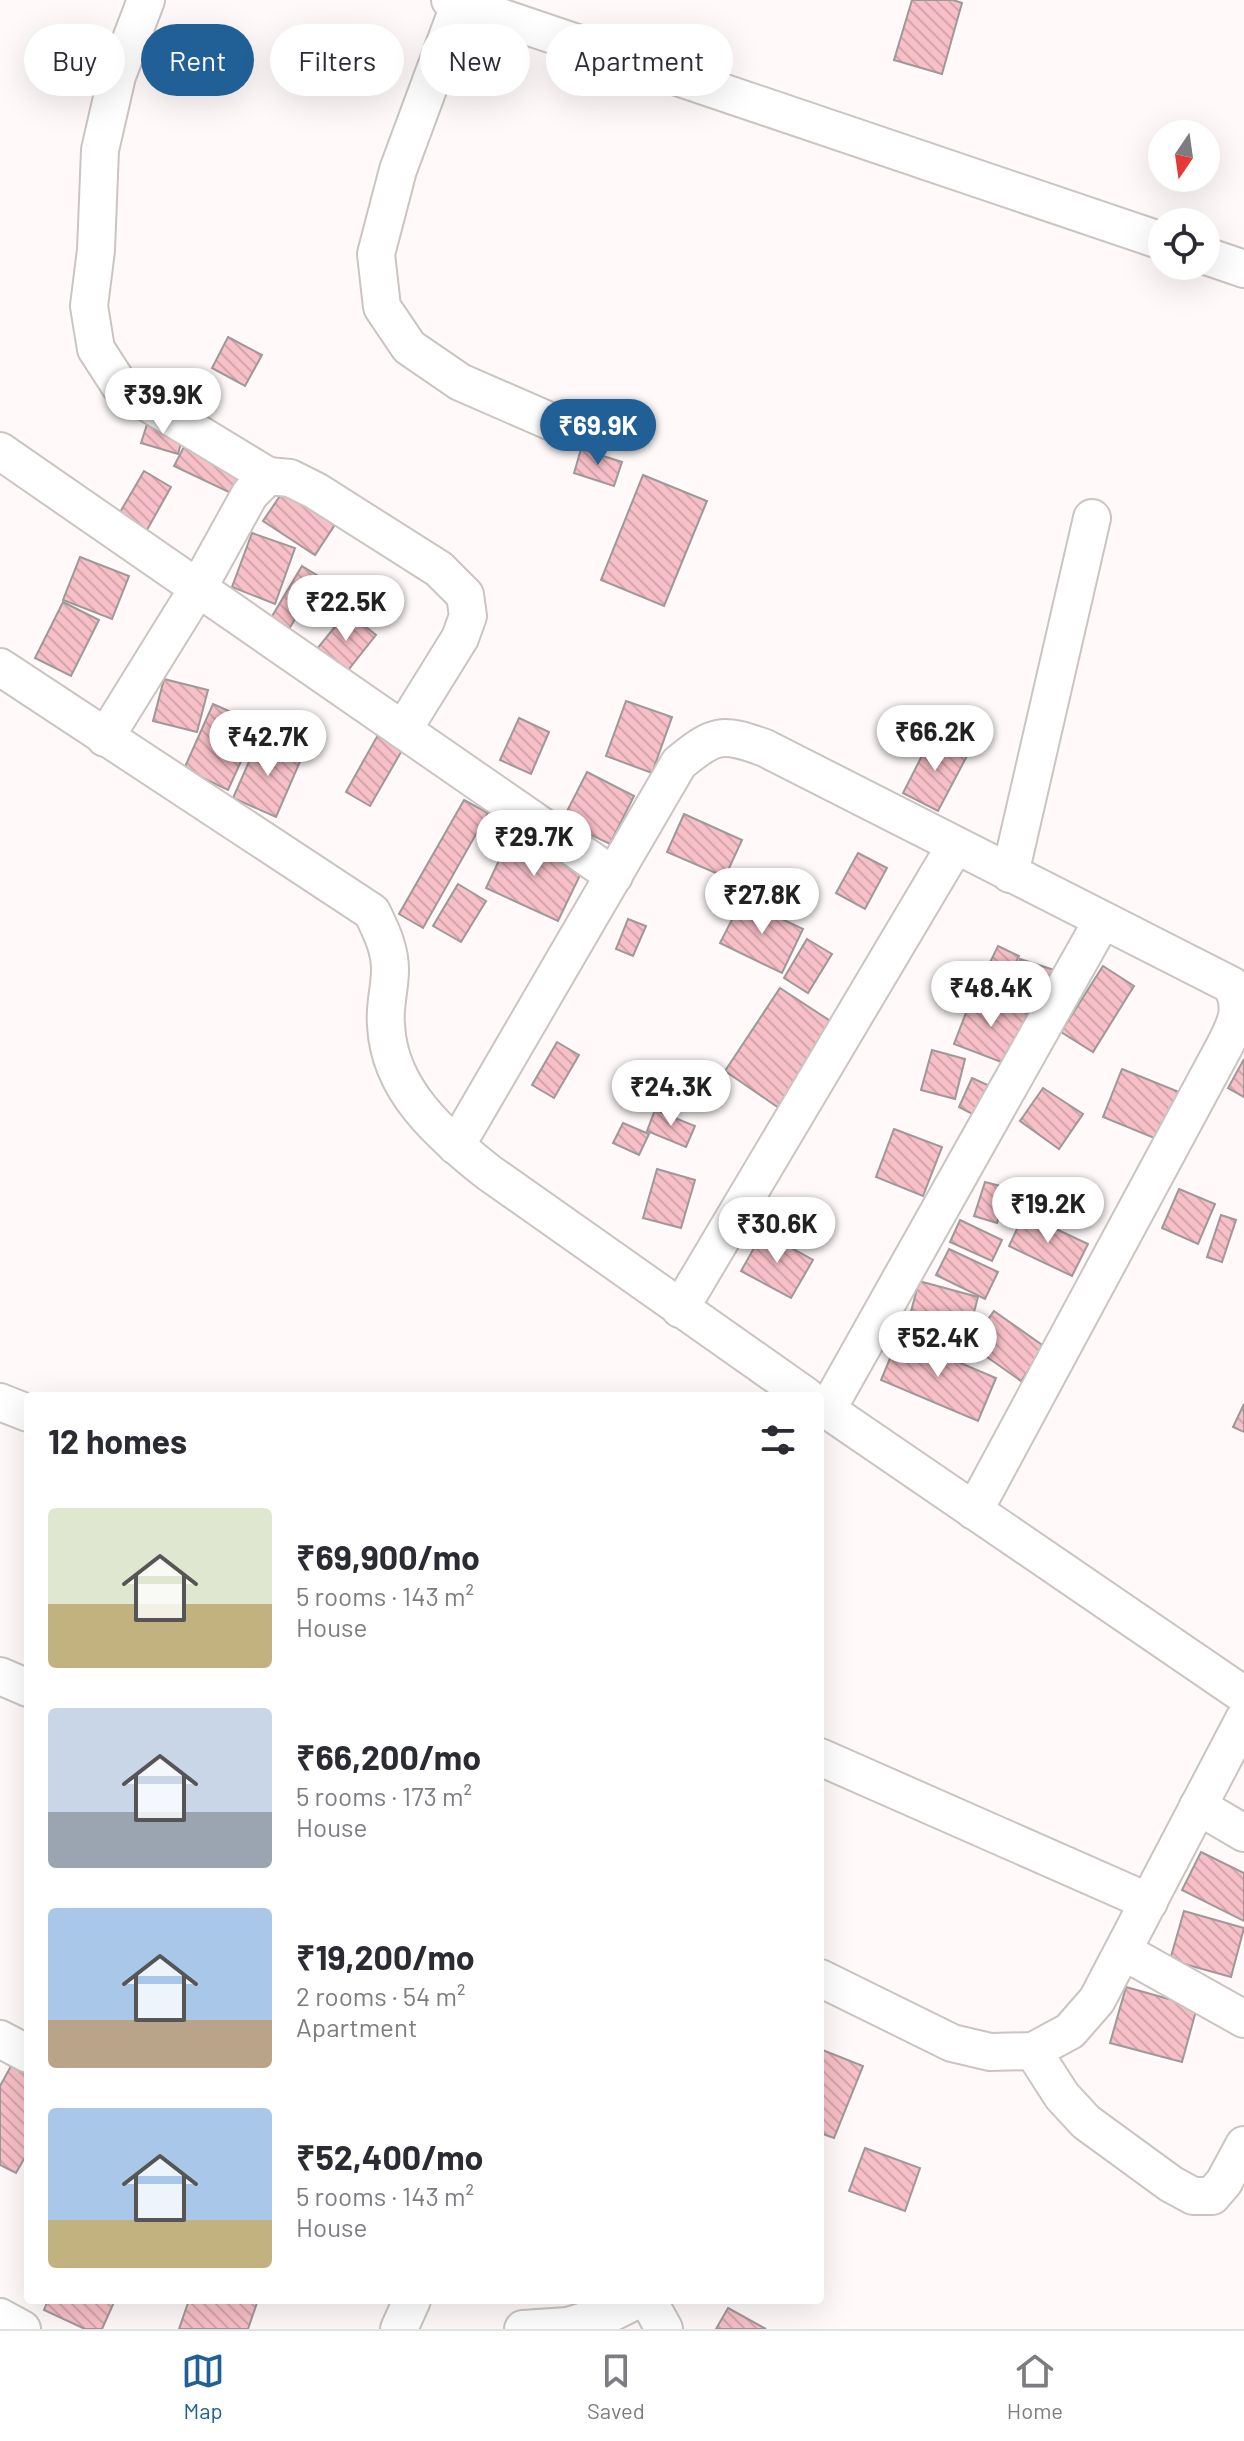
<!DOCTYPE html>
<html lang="en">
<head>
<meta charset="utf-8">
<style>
	:root { --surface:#fff; --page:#f2f2f3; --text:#2b2b33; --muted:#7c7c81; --line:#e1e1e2; --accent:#206096 }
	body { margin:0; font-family:Barlow,sans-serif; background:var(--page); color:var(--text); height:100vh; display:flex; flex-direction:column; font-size:30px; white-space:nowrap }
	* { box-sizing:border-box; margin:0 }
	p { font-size:26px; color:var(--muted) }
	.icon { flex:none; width:44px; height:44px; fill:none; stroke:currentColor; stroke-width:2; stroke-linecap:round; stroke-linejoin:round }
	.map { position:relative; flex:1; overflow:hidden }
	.details { position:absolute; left:24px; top:1392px; width:800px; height:912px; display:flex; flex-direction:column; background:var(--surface); border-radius:8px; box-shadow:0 8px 32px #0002 }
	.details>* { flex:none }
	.top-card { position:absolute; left:24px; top:24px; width:800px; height:72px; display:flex; gap:16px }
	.needle { width:52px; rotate:193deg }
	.controls { position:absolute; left:1148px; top:120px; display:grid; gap:16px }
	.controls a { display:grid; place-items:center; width:72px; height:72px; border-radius:50%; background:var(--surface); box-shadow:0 8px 32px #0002; font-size:40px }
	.price { position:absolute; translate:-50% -68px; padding:0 18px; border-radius:28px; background:#fff; color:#222; font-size:26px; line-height:52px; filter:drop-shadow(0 2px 4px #0008) }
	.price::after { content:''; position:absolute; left:50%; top:48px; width:24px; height:18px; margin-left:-12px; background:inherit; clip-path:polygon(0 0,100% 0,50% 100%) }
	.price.current { background:var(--accent); color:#fff }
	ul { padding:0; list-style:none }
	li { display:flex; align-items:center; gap:24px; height:200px; padding:0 24px }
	li span { display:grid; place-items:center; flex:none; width:224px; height:160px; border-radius:8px; color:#555 }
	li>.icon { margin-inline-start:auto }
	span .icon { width:96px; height:96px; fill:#fffc; stroke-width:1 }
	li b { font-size:34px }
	h2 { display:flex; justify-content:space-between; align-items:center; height:96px; padding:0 24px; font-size:34px }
	.tag { padding:0 28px; border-radius:36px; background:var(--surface); box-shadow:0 8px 32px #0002; font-size:28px; line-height:72px }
	.tag.current { background:var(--accent); color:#fff }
	.dock { display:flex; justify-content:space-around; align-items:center; height:112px; border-top:2px solid var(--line); background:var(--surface); font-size:22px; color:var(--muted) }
	.dock a { display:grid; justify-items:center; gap:4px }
	.dock .current { color:var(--accent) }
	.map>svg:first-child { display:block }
	.building { fill:url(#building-back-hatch); stroke:#9f9899; stroke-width:2 }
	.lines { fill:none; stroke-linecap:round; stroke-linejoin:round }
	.street-casing { stroke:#cbc4c1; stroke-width:40 }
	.street { stroke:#fff; stroke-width:36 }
</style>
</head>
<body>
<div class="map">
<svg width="1244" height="2329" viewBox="0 0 1244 2329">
	<defs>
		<pattern id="building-back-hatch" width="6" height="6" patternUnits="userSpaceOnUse" patternTransform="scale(2)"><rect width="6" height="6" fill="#f7bfc7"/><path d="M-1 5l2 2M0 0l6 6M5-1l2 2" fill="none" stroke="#d4a5ab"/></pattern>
	</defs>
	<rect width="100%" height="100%" fill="#fffaf9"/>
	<!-- building -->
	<g class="building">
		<path d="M912,0H953L962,3L942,74L894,60Z"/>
		<path d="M228,337L262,355L245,386L212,368Z"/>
		<path d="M149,418L185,429L178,454L141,443Z"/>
		<path d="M189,437L248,466L235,495L174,466Z"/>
		<path d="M581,449L622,462L614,486L574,473Z"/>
		<path d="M144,471L171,487L147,530L119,514Z"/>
		<path d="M643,475L707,501L664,606L601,580Z"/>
		<path d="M286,487L338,520L315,555L263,521Z"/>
		<path d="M252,533L295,548L275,604L232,587Z"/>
		<path d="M80,557L129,576L112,619L63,600Z"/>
		<path d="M302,566L320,577L289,629L271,618Z"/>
		<path d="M63,602L99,620L71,676L35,658Z"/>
		<path d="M347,612L376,635L345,674L316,650Z"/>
		<path d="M164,679L208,690L197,732L153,721Z"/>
		<path d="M626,701L672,717L652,773L606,756Z"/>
		<path d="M213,704L258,724L228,790L184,769Z"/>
		<path d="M519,718L549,732L531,774L500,760Z"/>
		<path d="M383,726L408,740L370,806L346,792Z"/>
		<path d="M932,736L968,754L938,811L903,793Z"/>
		<path d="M259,739L302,757L276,817L233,798Z"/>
		<path d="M587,772L634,796L610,844L562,821Z"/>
		<path d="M464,800L488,813L423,928L399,914Z"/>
		<path d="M684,814L742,840L725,877L667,852Z"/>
		<path d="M511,835L583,869L558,921L486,888Z"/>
		<path d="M858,853L887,868L865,909L836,893Z"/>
		<path d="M458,884L486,901L461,942L433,926Z"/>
		<path d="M742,900L803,929L782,973L720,943Z"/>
		<path d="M628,919L646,926L633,956L616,949Z"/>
		<path d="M807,939L832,954L808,993L784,978Z"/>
		<path d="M998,946L1019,956L1002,989L982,979Z"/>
		<path d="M1020,959L1054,970L1040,1011L1006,999Z"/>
		<path d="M1103,966L1134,986L1093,1052L1061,1032Z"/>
		<path d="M780,988L835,1024L779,1108L725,1071Z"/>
		<path d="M974,992L1029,1014L1009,1065L954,1044Z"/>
		<path d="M557,1042L579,1055L554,1098L532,1085Z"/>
		<path d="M932,1050L965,1059L955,1099L921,1090Z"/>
		<path d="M1244,1059V1097L1228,1088Z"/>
		<path d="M1122,1069L1184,1094L1164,1142L1103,1117Z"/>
		<path d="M972,1078L994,1088L980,1118L959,1107Z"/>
		<path d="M1043,1088L1083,1114L1059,1149L1020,1121Z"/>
		<path d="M655,1110L695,1126L686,1147L647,1131Z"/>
		<path d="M623,1123L649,1134L639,1155L613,1143Z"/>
		<path d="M894,1129L942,1147L923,1196L876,1177Z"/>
		<path d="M657,1169L695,1180L681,1228L643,1218Z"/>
		<path d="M985,1182L1008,1188L997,1223L974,1216Z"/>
		<path d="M1179,1189L1215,1204L1198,1244L1162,1228Z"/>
		<path d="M1024,1214L1088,1244L1072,1276L1009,1246Z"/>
		<path d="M1221,1215L1236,1220L1222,1262L1207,1257Z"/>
		<path d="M960,1220L1002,1240L992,1261L950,1242Z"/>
		<path d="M763,1232L813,1260L791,1298L741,1271Z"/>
		<path d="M949,1249L998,1272L985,1299L936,1275Z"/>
		<path d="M919,1281L978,1297L966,1343L907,1327Z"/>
		<path d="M994,1311L1045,1347L1021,1381L970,1345Z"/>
		<path d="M899,1337L996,1378L978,1421L881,1380Z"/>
		<path d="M1244,1404V1432L1233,1427Z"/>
		<path d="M1201,1852L1244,1873V1921L1182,1890Z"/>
		<path d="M1184,1911L1244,1928L1231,1977L1170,1960Z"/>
		<path d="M1126,1987L1197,2007L1182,2062L1110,2043Z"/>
		<path d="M820,2049L863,2066L834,2138L820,2133Z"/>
		<path d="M11,2066L28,2075V2152L16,2173L0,2165V2086Z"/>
		<path d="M865,2148L920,2168L905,2211L849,2191Z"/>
		<path d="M48,2300H115L102,2329H85L44,2310Z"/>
		<path d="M189,2300H258L248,2329H179Z"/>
		<path d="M728,2308L766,2329H716Z"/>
	</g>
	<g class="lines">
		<defs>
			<g id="street">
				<path d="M146,0L117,76L100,150L96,250L89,306L96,349L120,386L268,476"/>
				<path d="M450,0L1162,241"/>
				<path d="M461,0L398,170L376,254L382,307L409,347L460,382L561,426L597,430"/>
				<path d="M1206,256L1244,269"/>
				<path d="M0,451L614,876"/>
				<path d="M0,667L372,912C381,931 390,948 390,970C390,988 384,1007 386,1025C389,1091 441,1134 488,1172L806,1396"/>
				<path d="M105,738L198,588L250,494L268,476L290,478L316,491L439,569L465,595L468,616L460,638L403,730"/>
				<path d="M1010,874L1092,518"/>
				<path d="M456,1146L679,763C715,734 721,732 765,748L1231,985C1244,1008 1236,1024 1224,1047L974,1511"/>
				<path d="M680,1309L955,846"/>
				<path d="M0,1402L28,1413"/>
				<path d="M820,1405L1244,1695"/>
				<path d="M827,1410L1102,921"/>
				<path d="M0,1676L28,1688"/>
				<path d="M820,1757L1149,1902"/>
				<path d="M1198,1806L1244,1833"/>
				<path d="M1123,1951L1244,2019"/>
				<path d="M820,1978L952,2043L990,2052L1033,2051L1070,2031L1097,2000L1244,1719"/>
				<path d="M0,2039L28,2054"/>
				<path d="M1033,2051L1062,2096L1086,2122L1171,2184L1193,2196H1212L1224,2182L1244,2145"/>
				<path d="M648,2300L664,2329"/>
				<path d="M0,2317L22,2329"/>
				<path d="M399,2329L412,2300"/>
				<path d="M523,2329L568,2326L611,2313L637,2300"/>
			</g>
		</defs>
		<!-- street casing -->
		<use href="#street" class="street-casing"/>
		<!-- street -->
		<use href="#street" class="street"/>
	</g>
</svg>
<div class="controls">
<a><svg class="needle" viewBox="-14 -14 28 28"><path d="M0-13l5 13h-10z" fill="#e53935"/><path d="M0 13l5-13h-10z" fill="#7c7c81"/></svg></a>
<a><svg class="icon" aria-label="locate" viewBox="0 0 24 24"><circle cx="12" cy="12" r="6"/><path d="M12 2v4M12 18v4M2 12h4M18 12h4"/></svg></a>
</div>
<b class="price" style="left:163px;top:436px">₹39.9K</b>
<b class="price current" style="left:598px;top:467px">₹69.9K</b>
<b class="price" style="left:346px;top:643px">₹22.5K</b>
<b class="price" style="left:935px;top:773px">₹66.2K</b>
<b class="price" style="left:268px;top:778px">₹42.7K</b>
<b class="price" style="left:534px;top:878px">₹29.7K</b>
<b class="price" style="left:762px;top:936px">₹27.8K</b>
<b class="price" style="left:991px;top:1029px">₹48.4K</b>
<b class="price" style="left:671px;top:1128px">₹24.3K</b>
<b class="price" style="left:1048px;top:1245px">₹19.2K</b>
<b class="price" style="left:777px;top:1265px">₹30.6K</b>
<b class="price" style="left:938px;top:1379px">₹52.4K</b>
<div class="top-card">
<a class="tag">Buy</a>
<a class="tag current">Rent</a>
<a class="tag">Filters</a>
<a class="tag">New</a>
<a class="tag">Apartment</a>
</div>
<section class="details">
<h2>12 homes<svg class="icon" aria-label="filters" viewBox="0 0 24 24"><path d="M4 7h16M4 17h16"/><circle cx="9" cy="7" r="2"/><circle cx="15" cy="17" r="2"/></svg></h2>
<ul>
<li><span style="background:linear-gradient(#dfe7d0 60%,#c2b280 0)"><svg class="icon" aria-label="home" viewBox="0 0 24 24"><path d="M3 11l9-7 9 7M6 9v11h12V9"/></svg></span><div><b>₹69,900/mo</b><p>5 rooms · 143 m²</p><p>House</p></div></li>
<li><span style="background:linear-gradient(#c9d6e8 65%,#9aa5b1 0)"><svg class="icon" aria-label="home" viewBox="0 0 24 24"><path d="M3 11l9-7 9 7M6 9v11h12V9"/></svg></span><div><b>₹66,200/mo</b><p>5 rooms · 173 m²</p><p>House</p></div></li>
<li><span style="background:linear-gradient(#a9c7e8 70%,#b9a48a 0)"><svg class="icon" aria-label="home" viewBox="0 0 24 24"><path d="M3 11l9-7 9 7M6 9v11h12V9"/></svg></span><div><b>₹19,200/mo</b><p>2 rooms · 54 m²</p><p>Apartment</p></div></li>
<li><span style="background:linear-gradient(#a9c7e8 70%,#c2b280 0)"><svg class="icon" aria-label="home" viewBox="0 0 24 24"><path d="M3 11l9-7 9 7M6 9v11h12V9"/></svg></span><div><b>₹52,400/mo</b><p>5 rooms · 143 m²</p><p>House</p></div></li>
</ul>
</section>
</div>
<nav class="dock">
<a class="current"><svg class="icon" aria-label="map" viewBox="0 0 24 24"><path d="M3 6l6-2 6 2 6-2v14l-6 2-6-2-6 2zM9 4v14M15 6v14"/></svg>Map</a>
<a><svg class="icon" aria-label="saved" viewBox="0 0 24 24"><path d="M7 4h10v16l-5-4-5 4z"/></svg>Saved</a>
<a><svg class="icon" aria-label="home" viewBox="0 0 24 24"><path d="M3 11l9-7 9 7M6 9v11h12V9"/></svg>Home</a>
</nav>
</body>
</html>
